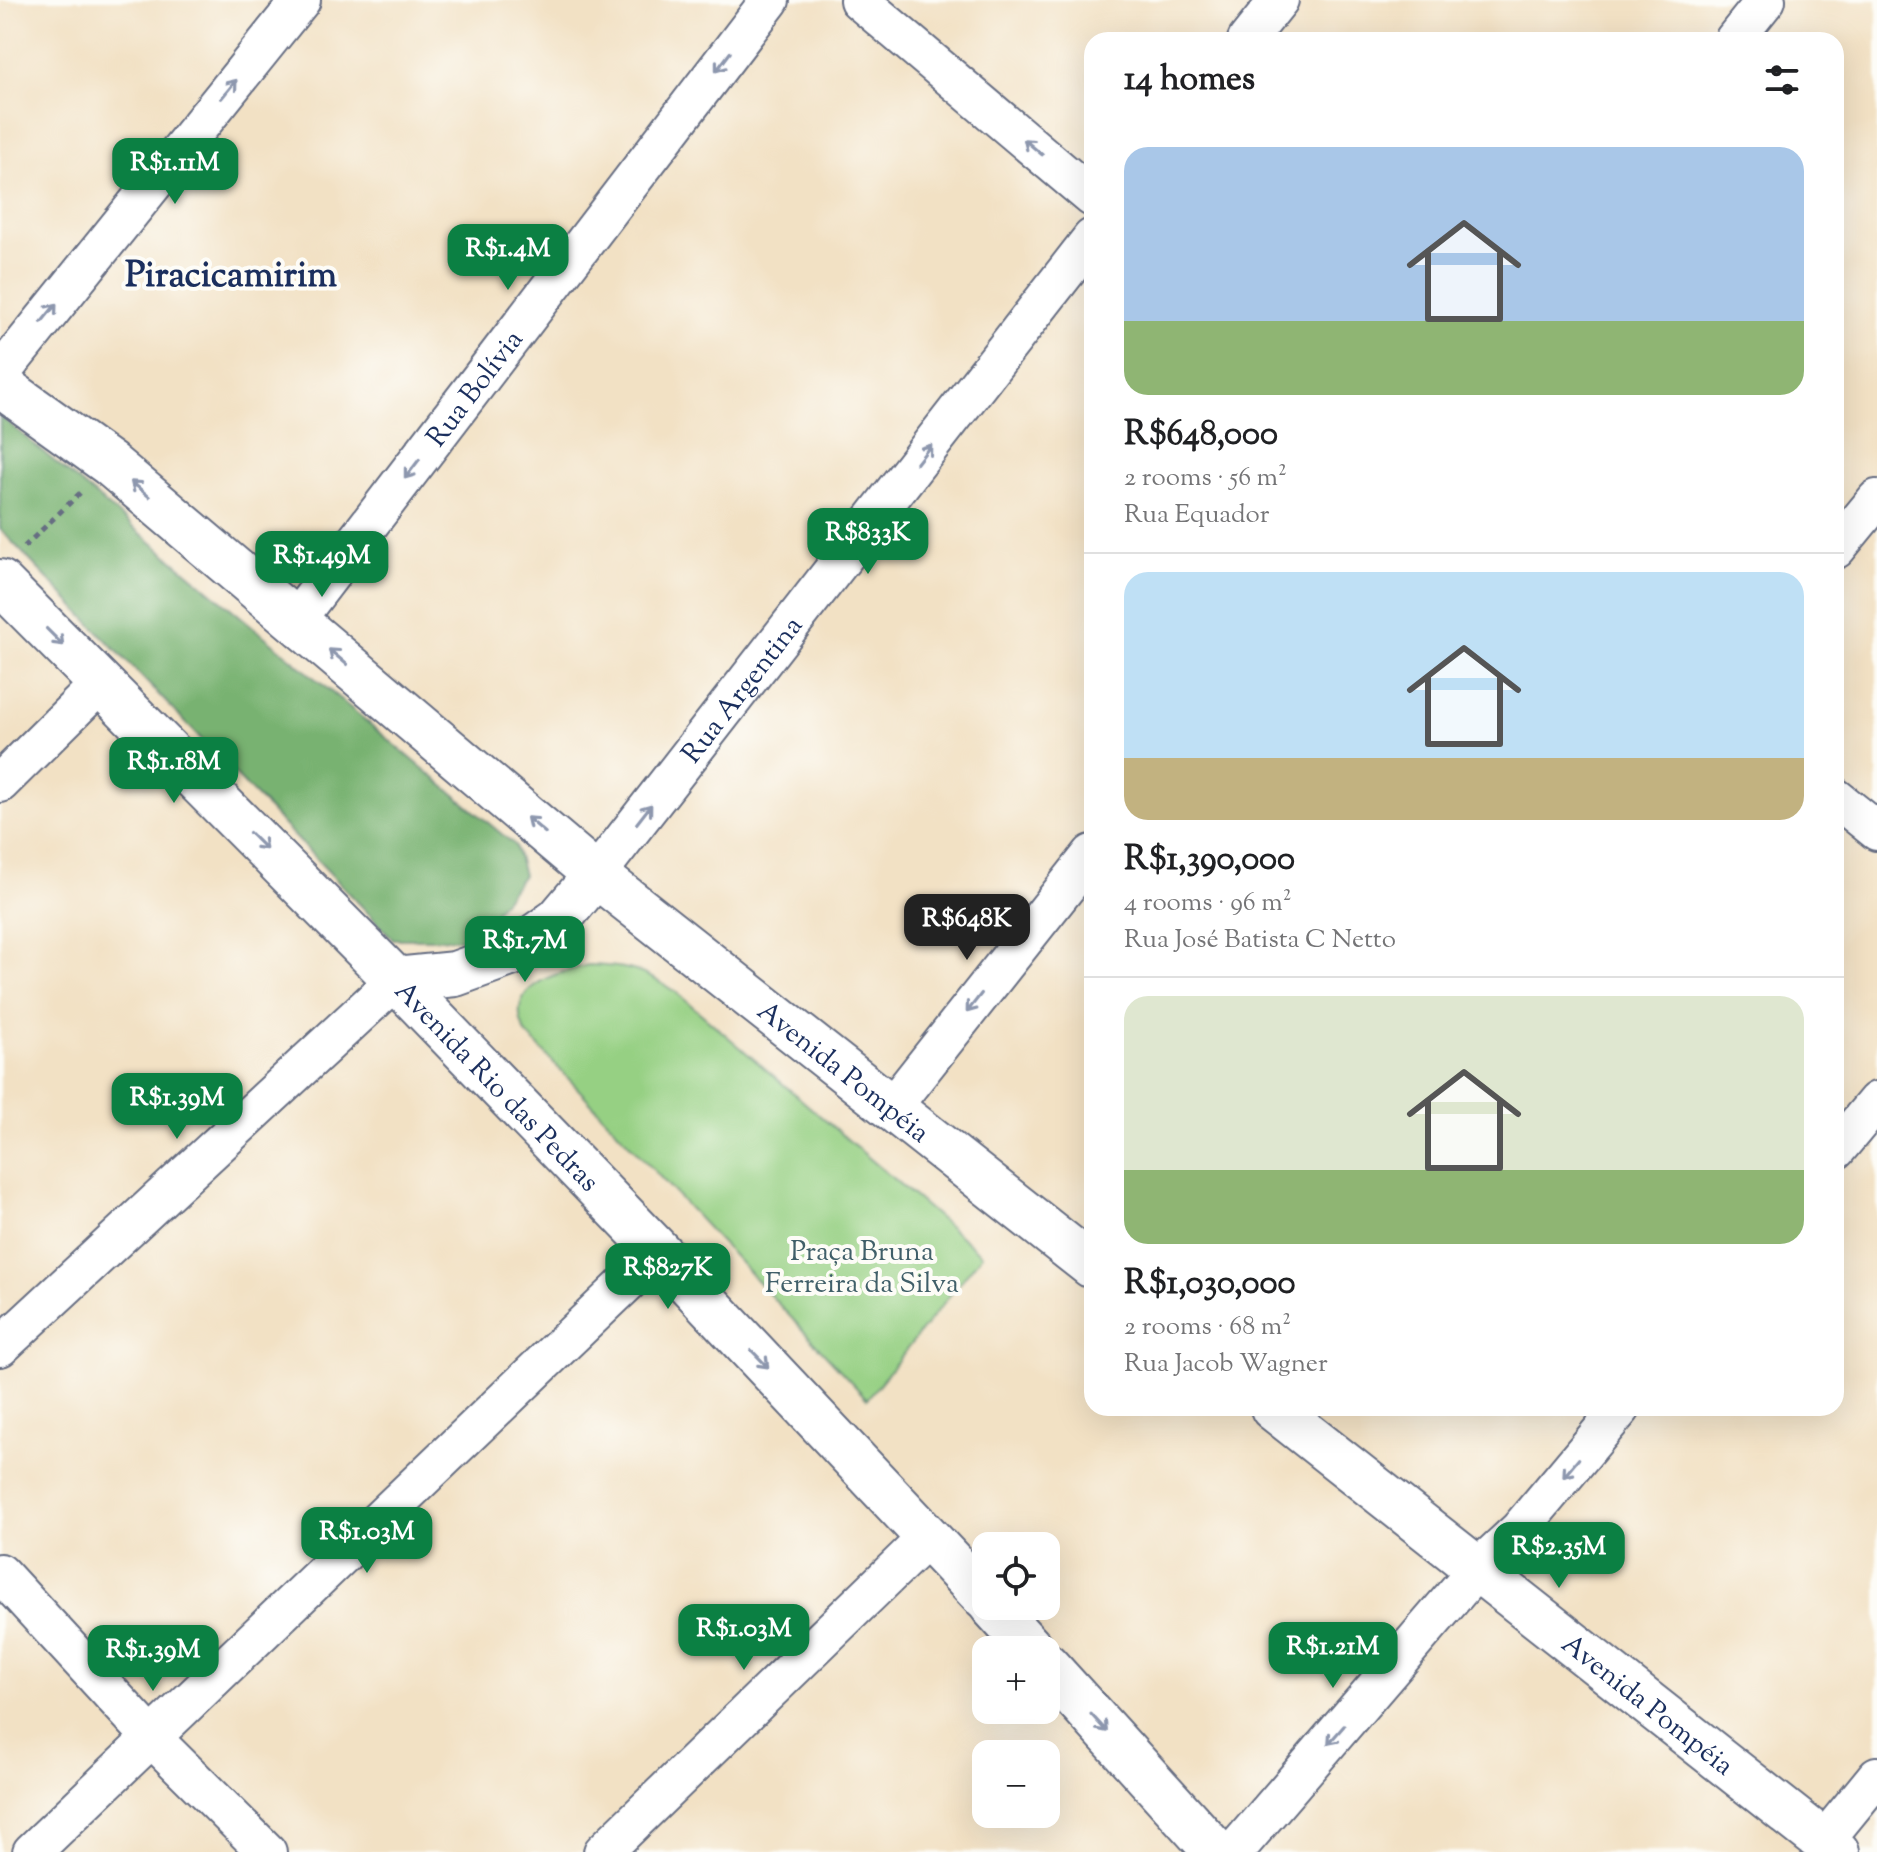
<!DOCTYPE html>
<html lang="en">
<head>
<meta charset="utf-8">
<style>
	:root { --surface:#fff; --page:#f2f2f2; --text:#202124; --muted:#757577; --line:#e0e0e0; --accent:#0b8043 }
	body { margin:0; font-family:"Sorts Mill Goudy",serif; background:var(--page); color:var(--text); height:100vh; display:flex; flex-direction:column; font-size:30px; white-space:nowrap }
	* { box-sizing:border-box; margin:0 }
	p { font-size:26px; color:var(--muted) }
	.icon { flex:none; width:44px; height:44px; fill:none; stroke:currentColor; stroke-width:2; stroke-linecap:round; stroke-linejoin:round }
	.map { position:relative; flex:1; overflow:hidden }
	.sheet { position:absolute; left:1084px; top:32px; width:760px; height:1384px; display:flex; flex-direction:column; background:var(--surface); border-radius:24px; box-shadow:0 8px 32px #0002 }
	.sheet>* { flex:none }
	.tools { position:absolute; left:972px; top:1532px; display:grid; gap:16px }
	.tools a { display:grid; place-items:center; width:88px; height:88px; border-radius:16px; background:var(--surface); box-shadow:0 8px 32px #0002; font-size:40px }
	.price { position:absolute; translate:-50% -68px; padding:0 18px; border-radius:16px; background:var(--accent); color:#fff; font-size:26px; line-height:52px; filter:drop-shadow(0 2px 4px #0008) }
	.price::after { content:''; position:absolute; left:50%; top:48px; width:24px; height:18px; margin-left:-12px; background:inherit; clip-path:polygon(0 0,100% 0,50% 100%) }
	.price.current { background:#222; color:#fff }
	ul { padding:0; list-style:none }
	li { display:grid; align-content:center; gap:16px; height:424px; padding:0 40px }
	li+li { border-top:2px solid var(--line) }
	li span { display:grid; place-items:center; height:248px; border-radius:24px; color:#555 }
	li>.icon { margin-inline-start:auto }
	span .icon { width:144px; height:144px; fill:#fffc; stroke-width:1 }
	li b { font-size:34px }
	h2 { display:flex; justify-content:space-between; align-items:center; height:96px; padding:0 40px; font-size:34px }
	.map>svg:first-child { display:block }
	.green { fill:#96d083; stroke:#588070; stroke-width:2 }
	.forest { fill:#78b271; stroke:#4a7068; stroke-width:2 }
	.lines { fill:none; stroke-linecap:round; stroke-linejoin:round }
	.street-casing { stroke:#666d82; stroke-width:42 }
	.secondary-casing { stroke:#666d82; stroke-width:48 }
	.path { stroke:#666d82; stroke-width:5; stroke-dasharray:6 6; stroke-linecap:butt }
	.street { stroke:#fff; stroke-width:38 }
	.secondary { stroke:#fff; stroke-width:44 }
	.oneway { stroke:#8d97ae }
	.labels { text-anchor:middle; stroke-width:8; stroke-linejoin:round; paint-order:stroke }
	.street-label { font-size:28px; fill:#1b2f5e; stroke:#fdfcf7 }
	.park-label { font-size:28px; fill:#405f69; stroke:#fdfcf7 }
	.district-label { font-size:36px; font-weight:bold; fill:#1b2f5e; stroke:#fdfcf7 }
</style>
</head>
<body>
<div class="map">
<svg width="1877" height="1852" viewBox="0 0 1877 1852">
	<rect width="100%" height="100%" fill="#fdfcf7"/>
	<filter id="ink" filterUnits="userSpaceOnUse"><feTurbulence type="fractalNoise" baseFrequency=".0125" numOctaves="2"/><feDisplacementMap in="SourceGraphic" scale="16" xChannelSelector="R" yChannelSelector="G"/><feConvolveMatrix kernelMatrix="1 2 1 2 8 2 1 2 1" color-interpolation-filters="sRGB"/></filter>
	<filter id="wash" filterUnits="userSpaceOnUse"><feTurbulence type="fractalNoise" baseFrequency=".006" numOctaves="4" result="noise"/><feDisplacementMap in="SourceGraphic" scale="32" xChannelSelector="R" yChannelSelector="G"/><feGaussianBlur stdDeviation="1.8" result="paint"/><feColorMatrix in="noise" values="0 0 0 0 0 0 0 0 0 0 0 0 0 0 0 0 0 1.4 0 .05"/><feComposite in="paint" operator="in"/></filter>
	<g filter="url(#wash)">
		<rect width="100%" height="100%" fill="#f2e1c4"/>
		<!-- green -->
		<path class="green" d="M588,965C628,966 643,970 677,993L982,1255L867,1399L525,1032C503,986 554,974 588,965Z"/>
		<!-- forest -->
		<path class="forest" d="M0,416L515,845L523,875L491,917L461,939H393L0,529Z"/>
	</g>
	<g filter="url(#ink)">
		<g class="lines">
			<defs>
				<g id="street">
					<path d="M859,0L1092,197"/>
					<path d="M1247,40L1279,0"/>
					<path d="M1734,40L1766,0"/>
					<path d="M0,374L301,0"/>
					<path d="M1836,549L1877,499"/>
					<path id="s1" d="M295,621L770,0"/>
					<path d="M0,783L101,683"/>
					<path d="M1836,798L1877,831"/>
					<path id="s2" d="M596,875L1092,238"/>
					<path d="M891,1108L1092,854"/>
					<path d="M1836,1150L1877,1101"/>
					<path d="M0,1347L396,980"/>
					<path d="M0,1573L152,1738L267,1852"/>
					<path d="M1824,1841L1877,1776"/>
					<path d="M32,1852L659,1252"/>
					<path d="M603,1852L929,1536"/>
					<path d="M1234,1852L1477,1569L1519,1530L1621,1408"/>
				</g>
				<g id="secondary">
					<path id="s3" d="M0,385L110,464L596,875L1092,1266"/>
					<path id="s4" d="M0,582L396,980L659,1252L986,1599"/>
					<path d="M396,980L455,974L510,954L558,920L596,875"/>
					<path id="s5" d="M1273,1408L1837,1852"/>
					<path d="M992,1606L1032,1650"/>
					<path d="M1046,1665L1216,1852"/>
				</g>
			</defs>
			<!-- street casing -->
			<use href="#street" class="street-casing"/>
			<!-- secondary casing -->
			<use href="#secondary" class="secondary-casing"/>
			<!-- path -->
			<path class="path" d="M24,547L80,493"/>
			<!-- street -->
			<use href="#street" class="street"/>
			<!-- secondary -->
			<use href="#secondary" class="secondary"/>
		</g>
		<!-- one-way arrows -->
		<defs><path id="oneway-shaft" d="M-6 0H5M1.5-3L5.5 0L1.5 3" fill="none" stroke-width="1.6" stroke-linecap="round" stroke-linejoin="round" transform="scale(2)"/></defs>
		<g class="oneway">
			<use href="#oneway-shaft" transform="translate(723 62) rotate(127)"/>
			<use href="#oneway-shaft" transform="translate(229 89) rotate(-51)"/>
			<use href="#oneway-shaft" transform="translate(1033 147) rotate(-140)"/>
			<use href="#oneway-shaft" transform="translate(49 313) rotate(-51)"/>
			<use href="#oneway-shaft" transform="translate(924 454) rotate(-52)"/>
			<use href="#oneway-shaft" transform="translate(412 469) rotate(127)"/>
			<use href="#oneway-shaft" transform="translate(140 489) rotate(-140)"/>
			<use href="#oneway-shaft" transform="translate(55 637) rotate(45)"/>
			<use href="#oneway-shaft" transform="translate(338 657) rotate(-140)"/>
			<use href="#oneway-shaft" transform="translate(644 814) rotate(-52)"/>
			<use href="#oneway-shaft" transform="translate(536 825) rotate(-140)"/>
			<use href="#oneway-shaft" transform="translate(258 841) rotate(45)"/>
			<use href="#oneway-shaft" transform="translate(974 1003) rotate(128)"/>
			<use href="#oneway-shaft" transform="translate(760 1359) rotate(46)"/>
			<use href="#oneway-shaft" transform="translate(1571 1468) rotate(130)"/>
			<use href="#oneway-shaft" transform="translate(1099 1723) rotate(48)"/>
			<use href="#oneway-shaft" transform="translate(1336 1735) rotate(131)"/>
		</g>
	</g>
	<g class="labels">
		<!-- street labels -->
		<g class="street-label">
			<text dy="10" stroke="none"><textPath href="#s1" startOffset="294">Rua Bolívia</textPath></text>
			<text dy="10" stroke="none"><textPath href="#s2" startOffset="236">Rua Argentina</textPath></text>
			<text dy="10" stroke="none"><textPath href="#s3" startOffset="1088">Avenida Pompéia</textPath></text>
			<text dy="10" stroke="none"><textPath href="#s4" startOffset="708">Avenida Rio das Pedras</textPath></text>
			<text dy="10" stroke="none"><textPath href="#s5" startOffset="478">Avenida Pompéia</textPath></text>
		</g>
		<!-- park labels -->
		<g class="park-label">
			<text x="862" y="1260">Praça Bruna<tspan x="862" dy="32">Ferreira da Silva</tspan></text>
		</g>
		<!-- district labels -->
		<g class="district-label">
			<text x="231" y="286">Piracicamirim</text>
		</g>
	</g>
</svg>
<div class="tools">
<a><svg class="icon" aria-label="locate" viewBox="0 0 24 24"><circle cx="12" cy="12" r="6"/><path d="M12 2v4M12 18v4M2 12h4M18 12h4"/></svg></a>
<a>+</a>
<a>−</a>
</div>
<b class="price" style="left:175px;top:206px">R$1.11M</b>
<b class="price" style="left:508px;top:292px">R$1.4M</b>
<b class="price" style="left:868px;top:576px">R$833K</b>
<b class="price" style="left:322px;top:599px">R$1.49M</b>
<b class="price" style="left:174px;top:805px">R$1.18M</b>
<b class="price current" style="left:967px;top:962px">R$648K</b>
<b class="price" style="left:525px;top:984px">R$1.7M</b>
<b class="price" style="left:177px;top:1141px">R$1.39M</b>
<b class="price" style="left:668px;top:1311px">R$827K</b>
<b class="price" style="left:367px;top:1575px">R$1.03M</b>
<b class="price" style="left:1559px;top:1590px">R$2.35M</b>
<b class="price" style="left:744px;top:1672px">R$1.03M</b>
<b class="price" style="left:1333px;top:1690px">R$1.21M</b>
<b class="price" style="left:153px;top:1693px">R$1.39M</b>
<section class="sheet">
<h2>14 homes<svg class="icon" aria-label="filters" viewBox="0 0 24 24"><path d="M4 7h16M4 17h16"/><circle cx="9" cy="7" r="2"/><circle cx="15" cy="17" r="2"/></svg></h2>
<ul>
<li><span style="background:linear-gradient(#a9c7e8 70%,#8fb573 0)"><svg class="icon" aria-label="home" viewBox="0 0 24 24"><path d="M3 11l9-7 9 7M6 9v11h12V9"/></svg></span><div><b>R$648,000</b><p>2 rooms · 56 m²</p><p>Rua Equador</p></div></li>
<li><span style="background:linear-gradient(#bfe0f5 75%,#c2b280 0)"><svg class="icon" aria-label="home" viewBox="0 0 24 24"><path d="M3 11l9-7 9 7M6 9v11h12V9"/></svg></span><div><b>R$1,390,000</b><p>4 rooms · 96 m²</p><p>Rua José Batista C Netto</p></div></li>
<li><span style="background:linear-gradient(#dfe7d0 70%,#8fb573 0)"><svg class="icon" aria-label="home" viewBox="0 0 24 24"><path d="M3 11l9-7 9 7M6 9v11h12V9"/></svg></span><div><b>R$1,030,000</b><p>2 rooms · 68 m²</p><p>Rua Jacob Wagner</p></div></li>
</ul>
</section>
</div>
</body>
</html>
